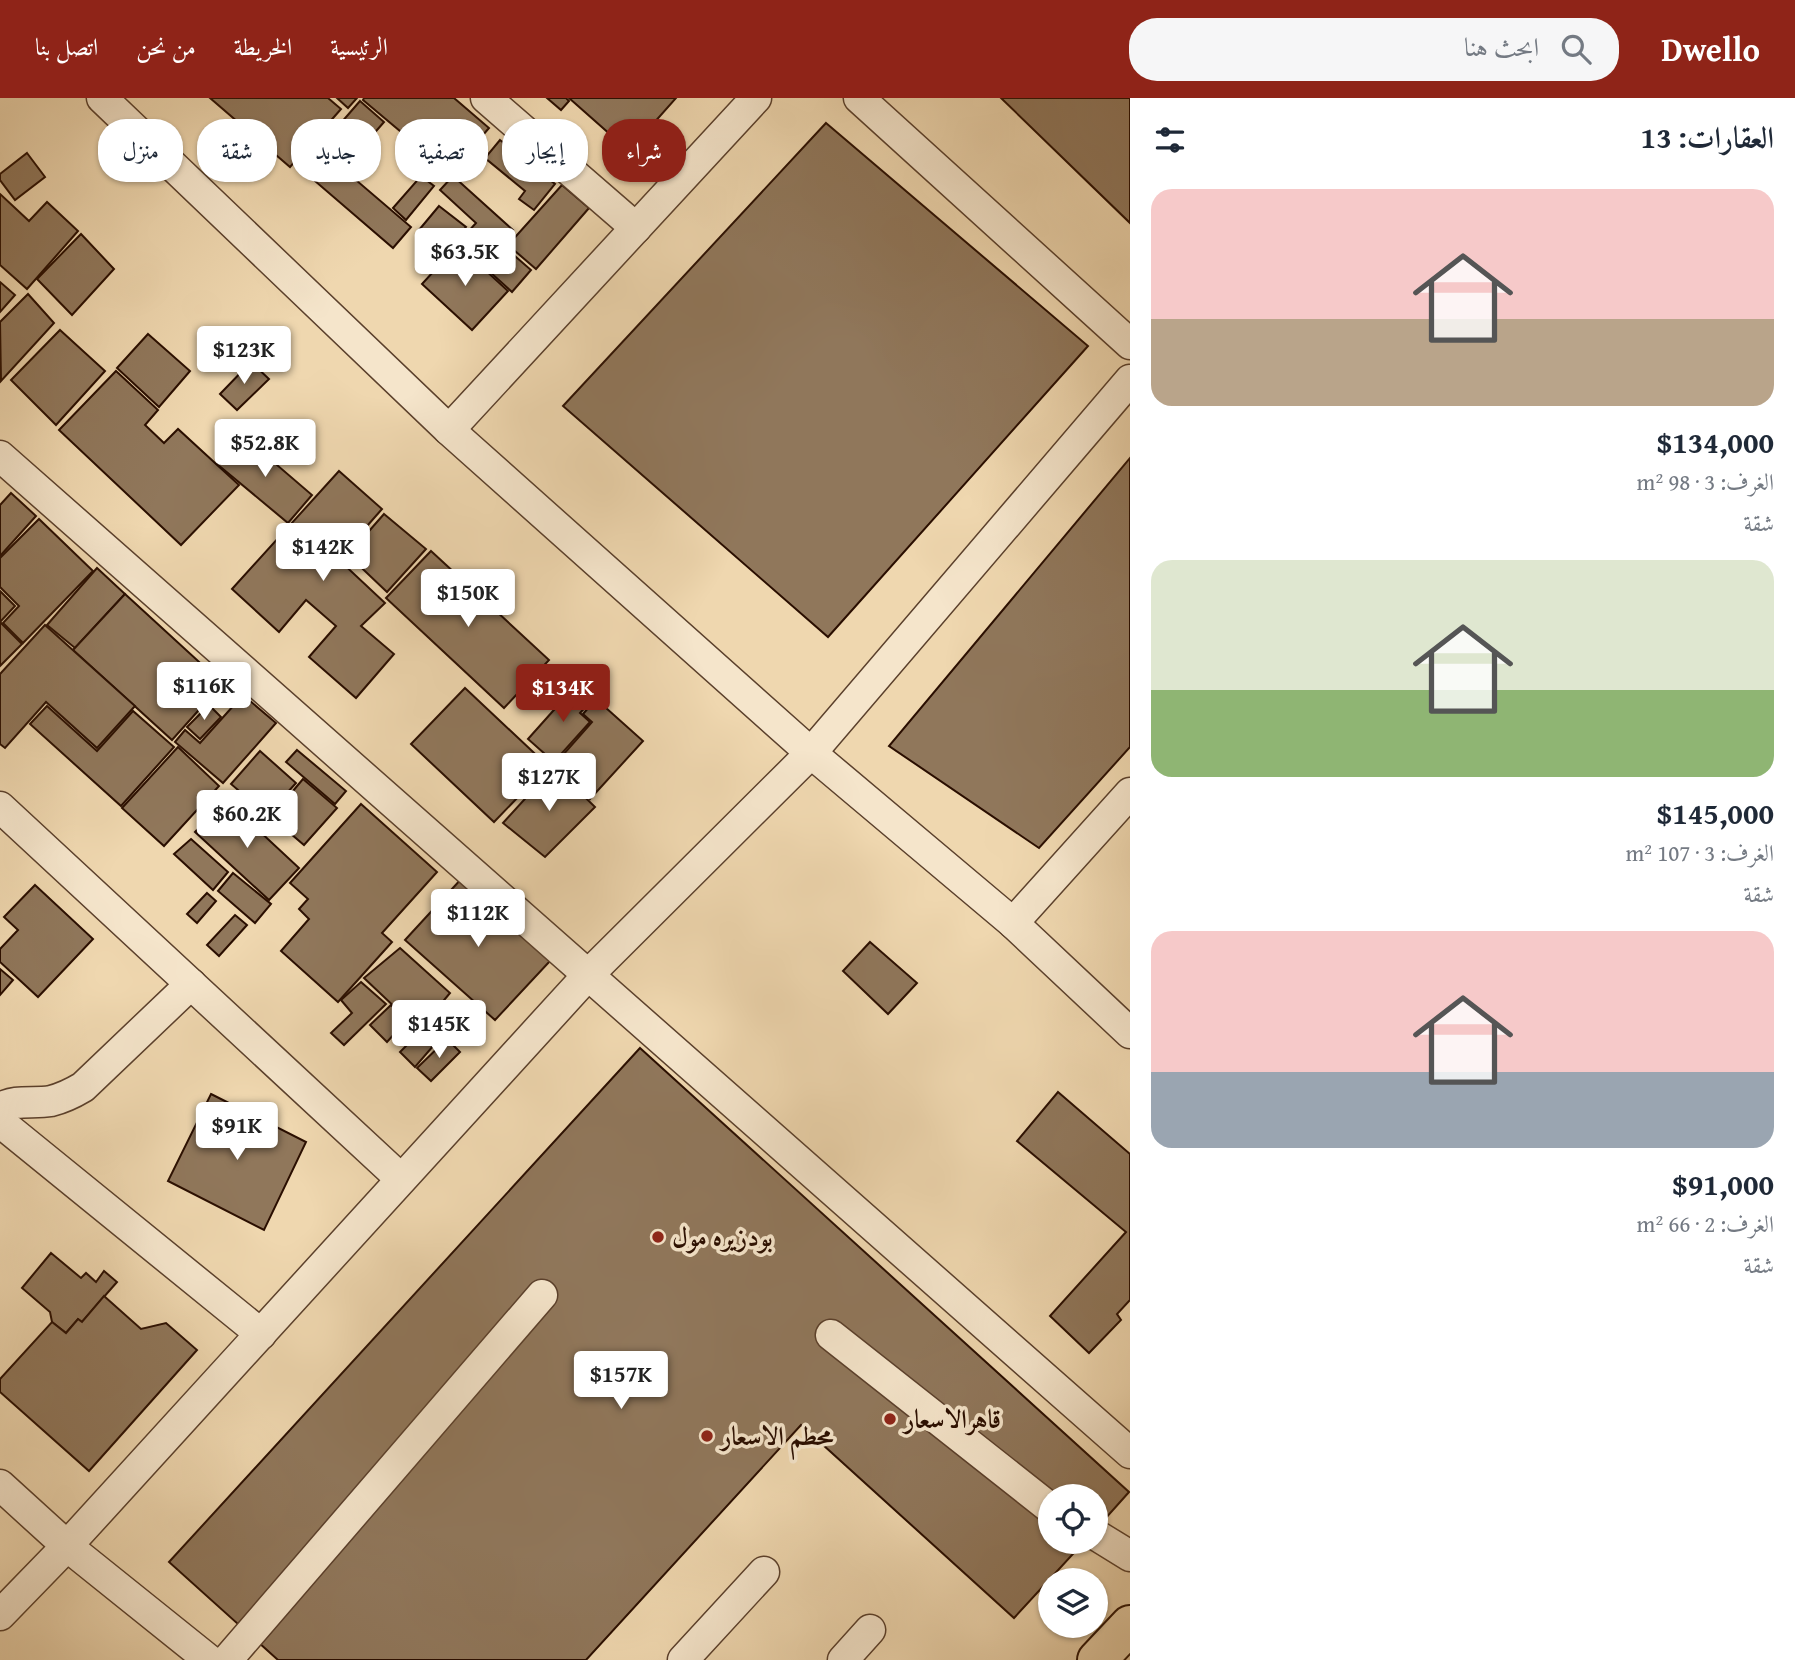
<!DOCTYPE html>
<html lang="ar">
<head>
<meta charset="utf-8">
<style>
	:root { --surface:#fff; --page:#f6f6f7; --text:#1f2937; --muted:#747a83; --accent:#8f2418 }
	body { margin:0; font-family:"Gentium Book Plus",Amiri,serif; background:var(--page); color:var(--text); direction:rtl; height:100vh; display:flex; flex-direction:column; font-size:26px; white-space:nowrap }
	* { box-sizing:border-box; margin:0 }
	p { font-size:23px; color:var(--muted) }
	.icon { flex:none; width:38px; height:38px; fill:none; stroke:currentColor; stroke-width:2; stroke-linecap:round; stroke-linejoin:round }
	.map { position:relative; flex:1; overflow:hidden; direction:ltr }
	.drawer { display:flex; flex-direction:column; background:var(--surface); width:665px }
	.drawer>* { flex:none }
	.hud { position:absolute; left:21px; top:21px; width:665px; height:63px; direction:rtl; display:flex; gap:14px }
	.buttons { position:absolute; left:1038px; top:1386px; display:grid; gap:14px }
	.buttons a { display:grid; place-items:center; width:70px; height:70px; border-radius:50%; background:var(--surface); box-shadow:0 2px 5px #0004; font-size:35px }
	.price { position:absolute; translate:-50% -60px; padding:0 16px; border-radius:7px; background:#fff; color:#222; font-size:23px; line-height:46px; filter:drop-shadow(0 2px 4px #0008) }
	.price::after { content:''; position:absolute; left:50%; top:42px; width:21px; height:16px; margin-left:-10px; background:inherit; clip-path:polygon(0 0,100% 0,50% 100%) }
	.price.on { background:var(--accent); color:#fff }
	ul { padding:0; list-style:none }
	li { display:grid; align-content:center; gap:14px; height:371px; padding:0 21px }
	li span { display:grid; place-items:center; height:217px; border-radius:21px; color:#555 }
	li>.icon { margin-inline-start:auto }
	span .icon { width:126px; height:126px; fill:#fffc; stroke-width:1 }
	li b { font-size:30px }
	h2 { display:flex; justify-content:space-between; align-items:center; height:84px; padding:0 21px; font-size:30px }
	.chip { padding:0 24px; border-radius:28px; background:var(--surface); box-shadow:0 2px 5px #0004; font-size:24px; line-height:63px }
	.chip.on { background:var(--accent); color:#fff }
	header { display:flex; align-items:center; gap:42px; box-sizing:border-box; height:98px; padding:0 35px; background:var(--accent); color:#fff }
	header strong { font-size:33px }
	nav { display:flex; gap:38px; margin-inline-start:auto; font-size:24px }
	.search { width:490px; height:63px; background:var(--page); display:flex; align-items:center; gap:18px; box-sizing:border-box; padding:0 24px; border-radius:28px; color:var(--muted); font-size:26px }
	main { display:flex; flex:1; min-height:0 }
	.map>svg:first-child { display:block }
	.building { fill:#90775b; stroke:#2a0e00; stroke-width:2 }
	.lines { fill:none; stroke-linecap:round; stroke-linejoin:round }
	.minor-casing { stroke:#5b402c; stroke-width:33 }
	.highway-casing { stroke:#2a0e00; stroke-width:42 }
	.minor { stroke:#f5e5cb; stroke-width:30 }
	.highway { stroke:#efd7af; stroke-width:38 }
	.poi-dot { fill:#8f2418; stroke:#f5e5cb; stroke-width:2.5 }
	.labels { text-anchor:middle; stroke-width:7; stroke-linejoin:round; paint-order:stroke }
	.poi-label { font-size:26px; font-weight:bold; fill:#2a0e00; stroke:#f5e5cb; text-anchor:start }
</style>
</head>
<body>
<header>
<strong>Dwello</strong>
<div class="search"><svg class="icon" aria-label="search" viewBox="0 0 24 24"><circle cx="10" cy="10" r="6"/><path d="M15 15l6 6"/></svg>ابحث هنا</div>
<nav><a>الرئيسية</a><a>الخريطة</a><a>من نحن</a><a>اتصل بنا</a></nav>
</header>
<main>
<section class="drawer">
<h2>العقارات: 13<svg class="icon" aria-label="filters" viewBox="0 0 24 24"><path d="M4 7h16M4 17h16"/><circle cx="9" cy="7" r="2"/><circle cx="15" cy="17" r="2"/></svg></h2>
<ul>
<li><span style="background:linear-gradient(#f6c9c9 60%,#b9a48a 0)"><svg class="icon" aria-label="home" viewBox="0 0 24 24"><path d="M3 11l9-7 9 7M6 9v11h12V9"/></svg></span><div><b>$134,000</b><p>الغرف: 3 · 98 m²</p><p>شقة</p></div></li>
<li><span style="background:linear-gradient(#dfe7d0 60%,#8fb573 0)"><svg class="icon" aria-label="home" viewBox="0 0 24 24"><path d="M3 11l9-7 9 7M6 9v11h12V9"/></svg></span><div><b>$145,000</b><p>الغرف: 3 · 107 m²</p><p>شقة</p></div></li>
<li><span style="background:linear-gradient(#f6c9c9 65%,#9aa5b1 0)"><svg class="icon" aria-label="home" viewBox="0 0 24 24"><path d="M3 11l9-7 9 7M6 9v11h12V9"/></svg></span><div><b>$91,000</b><p>الغرف: 2 · 66 m²</p><p>شقة</p></div></li>
</ul>
</section>
<div class="map">
<svg width="1130" height="1562" viewBox="0 0 1130 1562">
	<rect width="100%" height="100%" fill="#efd7af"/>
	<filter id="stains"><feTurbulence type="fractalNoise" baseFrequency=".00286" numOctaves="4"/><feColorMatrix values="0 0 0 0 .2 0 0 0 0 .09 0 0 0 0 .02 0 0 0 .5 -.17"/></filter>
	<radialGradient id="worn" r=".72"><stop offset=".6" stop-color="#630" stop-opacity="0"/><stop offset="1" stop-color="#630" stop-opacity=".3"/></radialGradient>
	<!-- building -->
	<g class="building">
		<path d="M210,0H328L341,11L290,69Z"/>
		<path d="M337,0H357L348,10Z"/>
		<path d="M364,0H454L489,30L450,75L363,2Z"/>
		<path d="M547,0H566L569,3L561,12Z"/>
		<path d="M569,0H676L629,53Z"/>
		<path d="M1001,0H1130V125Z"/>
		<path d="M360,3L384,24L343,71L411,129L393,150L301,71Z"/>
		<path d="M826,25L1088,248L828,539L563,308Z"/>
		<path d="M500,42L555,86L534,112L519,101L525,93L485,60Z"/>
		<path d="M27,55L45,79L15,102L0,82V76Z"/>
		<path d="M421,78L434,88L406,122L393,110Z"/>
		<path d="M453,78L513,132L501,146L531,172L512,194L458,145L476,125L440,92Z"/>
		<path d="M562,87L589,110L536,171L508,147Z"/>
		<path d="M0,96L29,123L47,104L78,133L27,191L0,167Z"/>
		<path d="M439,108L466,129L445,154L419,132Z"/>
		<path d="M81,136L114,171L72,217L37,181Z"/>
		<path d="M458,147L508,193L472,232L422,186Z"/>
		<path d="M0,184L15,197L0,214Z"/>
		<path d="M28,196L54,225L1,283L0,224Z"/>
		<path d="M60,232L105,273L56,327L11,282Z"/>
		<path d="M148,236L190,273L159,309L117,270Z"/>
		<path d="M251,264L269,281L237,312L220,296Z"/>
		<path d="M116,273L158,312L145,327L164,345L178,331L239,387L181,447L59,332Z"/>
		<path d="M242,337L312,397L288,425L217,366Z"/>
		<path d="M1130,360V649L1039,750L889,648Z"/>
		<path d="M339,373L382,411L338,461L385,505L361,528L394,556L356,600L309,559L336,528L306,502L279,534L232,491Z"/>
		<path d="M11,395L36,418L0,458V407Z"/>
		<path d="M384,416L426,451L387,494L348,457Z"/>
		<path d="M39,421L93,473L23,545L3,525L19,508L0,489V460Z"/>
		<path d="M431,453L549,562L504,610L386,500Z"/>
		<path d="M97,470L125,496L75,550L47,527Z"/>
		<path d="M0,493L15,508L0,524Z"/>
		<path d="M125,496L209,573L192,592L206,604L172,642L73,552Z"/>
		<path d="M0,524L22,546L0,568Z"/>
		<path d="M45,527L135,608L97,650L46,604L5,650L0,646V576Z"/>
		<path d="M578,585L595,599L580,615L590,624L554,664L528,641Z"/>
		<path d="M465,590L548,668L494,724L411,646Z"/>
		<path d="M243,597L276,625L223,685L175,644L185,632L200,645Z"/>
		<path d="M596,601L643,643L590,701L555,666L592,624L583,616Z"/>
		<path d="M209,607L221,619L200,641L187,629Z"/>
		<path d="M47,608L97,653L133,613L174,649L121,708L30,626Z"/>
		<path d="M178,649L219,688L164,748L122,710Z"/>
		<path d="M297,652L346,693L335,706L286,664Z"/>
		<path d="M260,653L296,685L267,717L231,686Z"/>
		<path d="M554,669L595,709L545,759L503,725Z"/>
		<path d="M303,681L337,710L304,747L271,719Z"/>
		<path d="M226,702L299,770L269,802L195,734Z"/>
		<path d="M361,706L437,774L382,835L392,844L338,904L281,853L309,821L299,811L308,801L290,785Z"/>
		<path d="M191,741L228,774L213,792L174,756Z"/>
		<path d="M233,775L271,806L255,825L218,793Z"/>
		<path d="M463,779L550,863L495,922L405,842Z"/>
		<path d="M35,787L93,841L38,899L0,864V851L18,832L4,819Z"/>
		<path d="M207,795L216,803L197,825L187,816Z"/>
		<path d="M235,817L247,827L219,858L207,847Z"/>
		<path d="M870,844L917,885L888,916L843,873Z"/>
		<path d="M400,850L450,895L419,932L364,880Z"/>
		<path d="M0,871L13,882L0,897Z"/>
		<path d="M361,884L386,906L344,947L331,935L352,915L341,902Z"/>
		<path d="M391,907L406,923L387,944L370,927Z"/>
		<path d="M427,927L440,940L415,969L400,954Z"/>
		<path d="M447,941L460,954L431,983L417,970Z"/>
		<path d="M640,950L1129,1394L1096,1431V1398H1050V1444H1084L1014,1520L801,1327L586,1562H278L169,1464Z"/>
		<path d="M1058,994L1130,1056V1202L1117,1216L1121,1222L1089,1255L1050,1218L1126,1134L1017,1043Z"/>
		<path d="M211,996L306,1044L264,1132L168,1083Z"/>
		<path d="M51,1155L81,1180L86,1175L96,1184L104,1173L117,1184L82,1224L78,1221L66,1235L52,1224L50,1214L22,1190Z"/>
		<path d="M104,1198L141,1231L166,1225L197,1252L89,1373L0,1294V1281L52,1224L66,1235L78,1221L82,1224Z"/>
	</g>
	<g class="lines">
		<defs>
			<g id="minor">
				<path d="M102,0L449,332L811,655L1013,825L1130,935"/>
				<path d="M486,0L636,130"/>
				<path d="M859,0L1130,246"/>
				<path d="M449,332L756,0"/>
				<path d="M0,358L1130,1355"/>
				<path d="M0,709L401,1081"/>
				<path d="M1013,825L1130,695"/>
				<path d="M0,1010C17,1001 33,1006 51,1003C63,1000 73,995 83,989L191,886"/>
				<path d="M0,1024L261,1236"/>
				<path d="M831,1237L1050,1410"/>
				<path d="M0,1387L67,1448L209,1562"/>
				<path d="M1096,1437L1130,1458"/>
				<path d="M0,1517L67,1448L588,877L811,655L1130,282"/>
				<path d="M227,1562L542,1197"/>
				<path d="M683,1562L764,1474"/>
				<path d="M843,1562L870,1532"/>
			</g>
			<path id="highway" d="M1097,1562L1130,1527"/>
		</defs>
		<!-- minor casing -->
		<use href="#minor" class="minor-casing"/>
		<!-- highway casing -->
		<use href="#highway" class="highway-casing"/>
		<!-- minor -->
		<use href="#minor" class="minor"/>
		<!-- highway -->
		<use href="#highway" class="highway"/>
	</g>
	<!-- markers -->
	<g class="poi-dot">
		<circle cx="658" cy="1139" r="7"/>
		<circle cx="890" cy="1321" r="7"/>
		<circle cx="707" cy="1338" r="7"/>
	</g>
	<g class="labels">
		<!-- poi labels -->
		<g class="poi-label">
			<text x="672" y="1148">بودزيره مول</text>
			<text x="904" y="1330">قاهرالاسعار</text>
			<text x="721" y="1347">محطم الاسعار</text>
		</g>
	</g>
	<rect width="100%" height="100%" filter="url(#stains)"/>
	<rect width="100%" height="100%" fill="url(#worn)"/>
</svg>
<div class="buttons">
<a><svg class="icon" aria-label="locate" viewBox="0 0 24 24"><circle cx="12" cy="12" r="6"/><path d="M12 2v4M12 18v4M2 12h4M18 12h4"/></svg></a>
<a><svg class="icon" aria-label="layers" viewBox="0 0 24 24"><path d="M12 4l9 5-9 5-9-5zM3 14l9 5 9-5"/></svg></a>
</div>
<b class="price" style="left:465px;top:190px">$63.5K</b>
<b class="price" style="left:244px;top:288px">$123K</b>
<b class="price" style="left:265px;top:381px">$52.8K</b>
<b class="price" style="left:323px;top:485px">$142K</b>
<b class="price" style="left:468px;top:531px">$150K</b>
<b class="price" style="left:204px;top:624px">$116K</b>
<b class="price on" style="left:563px;top:626px">$134K</b>
<b class="price" style="left:549px;top:715px">$127K</b>
<b class="price" style="left:247px;top:752px">$60.2K</b>
<b class="price" style="left:478px;top:851px">$112K</b>
<b class="price" style="left:439px;top:962px">$145K</b>
<b class="price" style="left:237px;top:1064px">$91K</b>
<b class="price" style="left:621px;top:1313px">$157K</b>
<div class="hud">
<a class="chip on">شراء</a>
<a class="chip">إيجار</a>
<a class="chip">تصفية</a>
<a class="chip">جديد</a>
<a class="chip">شقة</a>
<a class="chip">منزل</a>
</div>
</div>
</main>
</body>
</html>
